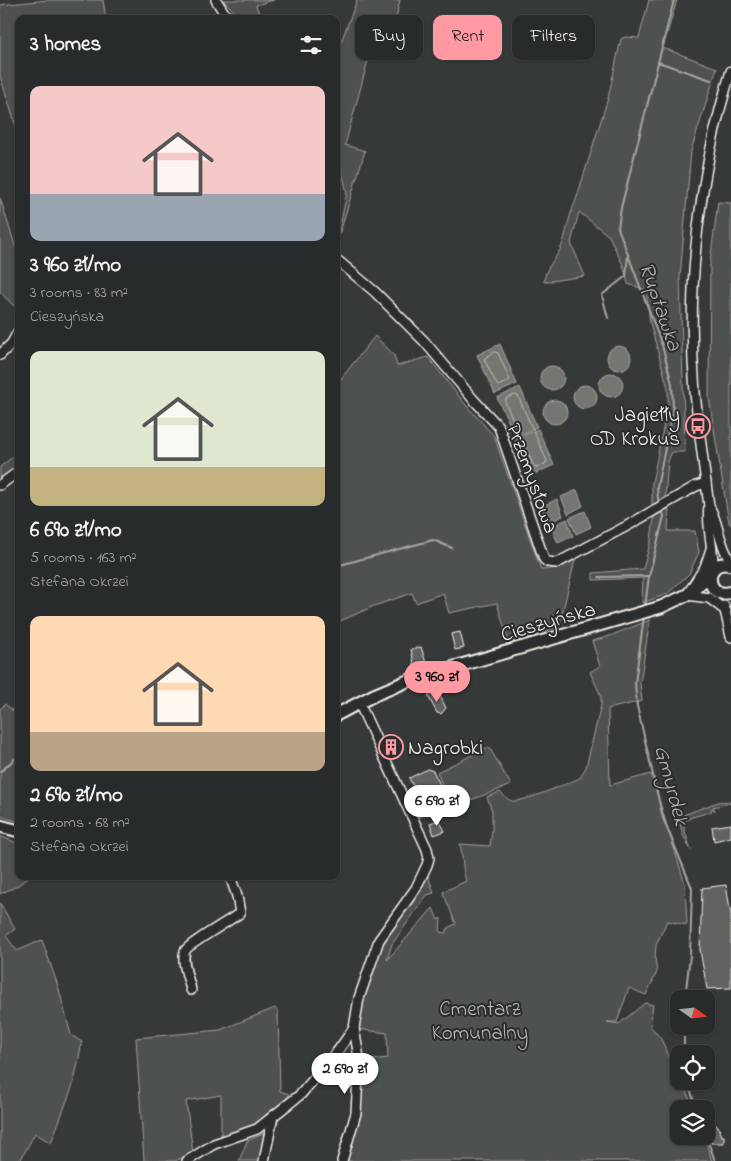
<!DOCTYPE html>
<html lang="en">
<head>
<meta charset="utf-8">
<style>
	:root { --surface:#282b2b; --page:#343737; --text:#f1f3f6; --muted:#a5a7a9; --line:#444747; --accent:#ff9aa2 }
	body { margin:0; font-family:"Indie Flower",sans-serif; background:var(--page); color:var(--text); height:100vh; display:flex; flex-direction:column; font-size:19px; white-space:nowrap }
	* { box-sizing:border-box; margin:0 }
	p { font-size:16px; color:var(--muted) }
	.icon { flex:none; width:28px; height:28px; fill:none; stroke:currentColor; stroke-width:2; stroke-linecap:round; stroke-linejoin:round }
	.map { position:relative; flex:1; overflow:hidden }
	.details { position:absolute; left:15px; top:15px; width:325px; height:865px; display:flex; flex-direction:column; background:var(--surface); border-radius:10px; box-shadow:0 1px 4px #0004,0 0 0 1px var(--line) }
	.details>* { flex:none }
	.banner { position:absolute; left:355px; top:15px; width:300px; height:45px; display:flex; gap:10px }
	.needle { width:32px; rotate:105deg }
	.buttons { position:absolute; left:670px; top:990px; display:grid; gap:10px }
	.buttons a { display:grid; place-items:center; width:45px; height:45px; border-radius:10px; background:var(--surface); box-shadow:0 1px 4px #0004,0 0 0 1px var(--line); font-size:25px }
	.price { position:absolute; translate:-50% -42px; padding:0 11px; border-radius:18px; background:#fff; color:#222; font-size:16px; line-height:32px; filter:drop-shadow(0 1px 2px #0008) }
	.price::after { content:''; position:absolute; left:50%; top:30px; width:15px; height:11px; margin-left:-8px; background:inherit; clip-path:polygon(0 0,100% 0,50% 100%) }
	.price.selected { background:var(--accent); color:#111 }
	ul { padding:0; list-style:none }
	li { display:grid; align-content:center; gap:10px; height:265px; padding:0 15px }
	li span { display:grid; place-items:center; height:155px; border-radius:10px; color:#555 }
	li>.icon { margin-inline-start:auto }
	span .icon { width:90px; height:90px; fill:#fffc; stroke-width:1 }
	li b { font-size:21px }
	h2 { display:flex; justify-content:space-between; align-items:center; height:60px; padding:0 15px; font-size:21px }
	.chip { padding:0 18px; border-radius:10px; background:var(--surface); box-shadow:0 1px 4px #0004,0 0 0 1px var(--line); font-size:18px; line-height:45px }
	.chip.selected { background:var(--accent); color:#111 }
	.map>svg:first-child { display:block }
	.green { fill:#4e514f; stroke:#a1a19c }
	.water { fill:#757572; stroke:#a8a7a1 }
	.lines { fill:none; stroke-linecap:round; stroke-linejoin:round }
	.shore { stroke:#c1bfb9; stroke-width:1 }
	.stream { stroke:#a8a7a1; stroke-width:2 }
	.building { fill:#616362; stroke:#f4f1e8 }
	.minor-casing { stroke:#f4f1e8; stroke-width:12 }
	.major-casing { stroke:#f4f1e8; stroke-width:15 }
	.minor { stroke:#2a2d2e; stroke-width:9 }
	.major { stroke:#2a2d2e; stroke-width:11 }
	.labels { text-anchor:middle; stroke-width:4; stroke-linejoin:round; paint-order:stroke }
	.poi-label { font-size:21px; fill:#f4f1e8; stroke:#2a2d2e; text-anchor:end }
	.street-label { font-size:21px; fill:#f4f1e8; stroke:#2a2d2e }
	.park-label { font-size:21px; fill:#bab9b2; stroke:#2a2d2e }
	.water-label { font-size:22px; font-style:italic; fill:#b4b3ad; stroke:#2a2d2e }
</style>
</head>
<body>
<div class="map">
<svg width="731" height="1161" viewBox="0 0 731 1161">
	<rect width="100%" height="100%" fill="#363939"/>
	<filter id="ink" filterUnits="userSpaceOnUse"><feTurbulence type="fractalNoise" baseFrequency=".02" numOctaves="2"/><feDisplacementMap in="SourceGraphic" scale="10" xChannelSelector="R" yChannelSelector="G"/><feConvolveMatrix kernelMatrix="1 2 1 2 8 2 1 2 1" color-interpolation-filters="sRGB"/></filter>
	<g filter="url(#ink)">
		<!-- green -->
		<g class="green">
			<path d="M48,0H103L106,19H19V136L0,76V5Z"/>
			<path d="M223,0H274L256,5L261,19H235L233,10Z"/>
			<path d="M357,0H400L389,50L372,46L345,145L365,151L336,245L347,193L336,147V55Z"/>
			<path d="M649,0H677L663,48L717,68L691,151L680,277L685,452H672L668,461L665,498L652,505V483L668,404V388L650,323L646,290L628,284L623,265L609,236L579,212L571,243L585,276L544,282C545,268 555,260 561,248C567,234 568,217 575,203L608,98L621,39L625,37L639,38Z"/>
			<path d="M0,198L19,258V311L0,292Z"/>
			<path d="M718,202L731,203V525L729,523L709,398L710,262Z"/>
			<path d="M375,336L394,355L397,366L428,357L465,404L494,436L541,570L559,568L575,560L559,627L509,643L497,603L449,613L443,593L416,603L412,593L374,606L336,623V385Z"/>
			<path d="M19,452V469L0,482V467Z"/>
			<path d="M669,508L668,531H695L699,552L689,574L667,594L642,603L643,578L593,580V573L643,569L651,540L654,517Z"/>
			<path d="M650,620L640,683L642,701L608,709L610,785L651,774L685,884L687,925L667,921L656,945L655,959L657,972L646,995L629,988L617,1022H607L619,1024L645,1003L653,1005L650,1026L661,1039L675,1069L679,1071V1081H683L693,1109H679V1136H704L712,1161H345L362,1061L388,1058L387,1033L357,1029L361,1001L386,933L427,873L434,893L427,895L392,944L387,960L433,908L438,920L441,918L440,932L445,933L449,927L456,924L443,892L466,881C462,869 463,857 460,844L490,846L492,830V811L487,797L500,792C503,795 508,800 512,801C522,803 568,783 580,778L586,767L601,705V696L590,672L600,666L592,641L607,637Z"/>
			<path d="M5,704L13,711L19,705V822L0,816V709Z"/>
			<path d="M489,747L511,785L452,807L437,772Z"/>
			<path d="M447,796L451,806L418,818L415,811L416,809Z"/>
			<path d="M731,801V803L713,807L715,811L714,809H711V812L692,817L685,821L684,829L691,850L683,835L678,817L718,802Z"/>
			<path d="M0,836L19,844V876H30L17,886L0,894Z"/>
			<path d="M0,903L15,929L6,936L17,951L42,940L58,986L71,1035L82,1042L74,1082L51,1143L35,1133L20,1161H0Z"/>
			<path d="M275,1008L278,1012L280,1091L289,1094V1096L255,1127L221,1135V1095L186,1101L193,1153L175,1161H144L136,1038L220,1030Z"/>
			<path d="M265,1133L260,1161H239L247,1141Z"/>
		</g>
		<!-- water -->
		<g class="water">
			<path d="M500,344L517,384L495,394L477,355Z"/>
			<circle cx="619" cy="358" r="12"/>
			<circle cx="552" cy="378" r="12"/>
			<circle cx="611" cy="385" r="12"/>
			<circle cx="585" cy="397" r="12"/>
			<path d="M520,387L537,427L516,437L497,398Z"/>
			<circle cx="555" cy="412" r="12"/>
			<path d="M538,429L554,465L532,475L515,439Z"/>
			<path d="M577,490L583,506L568,514L561,497Z"/>
			<path d="M557,499L563,516L548,523L541,507Z"/>
			<path d="M585,511L591,527L576,534L569,518Z"/>
			<path d="M567,519L573,536L558,543L551,527Z"/>
		</g>
		<g class="lines">
			<!-- shore -->
			<g class="shore">
				<path d="M495,352L498,353L510,380L499,386L497,385L484,359Z"/>
				<path d="M515,395L518,396L547,461L546,463L537,468L534,466L505,402L506,399Z"/>
			</g>
			<!-- stream -->
			<g class="stream">
				<path d="M658,62L711,80"/>
				<path d="M608,318L602,295L626,276L628,255"/>
				<path d="M661,504L658,499L657,487L673,409L672,384L662,345L618,228L621,208L674,0"/>
				<path d="M336,566L433,540L452,548"/>
				<path d="M599,577L649,576"/>
				<path d="M645,607L649,576L664,516L662,509"/>
				<path d="M644,616L635,683L637,706L663,818L692,888L690,955L685,999"/>
				<path d="M0,772L19,755"/>
				<path d="M684,1054V1026"/>
				<path d="M688,1081L696,1109"/>
				<path d="M706,1136L715,1161"/>
			</g>
		</g>
		<!-- building -->
		<g class="building">
			<path d="M460,632L464,648L455,650L451,634Z"/>
			<path d="M421,647L427,666L415,669L411,649Z"/>
			<path d="M435,691L437,695L439,694L446,708L441,714L437,713L428,696Z"/>
			<path d="M428,769L433,771L442,788L441,791L424,799L419,798L409,778Z"/>
			<path d="M439,820L445,831L434,835L430,823Z"/>
			<path d="M731,824V837L714,841L712,827Z"/>
			<path d="M726,885L731,915V988L707,989L700,950L702,888Z"/>
			<path d="M706,1120L718,1126L722,1136H724V1143H711L706,1130Z"/>
		</g>
		<g class="lines">
			<defs>
				<g id="minor">
					<path d="M216,0L228,19"/>
					<path d="M336,259L375,292L424,341L473,399L499,427L544,559L547,562L557,563L627,526L696,486L706,483"/>
					<path d="M0,355L12,343L19,330"/>
					<path d="M0,485L15,474H19"/>
					<path d="M709,506C719,524 719,545 731,562"/>
					<path d="M711,549L705,567L687,595L709,598L726,611"/>
					<path d="M713,569C714,548 706,527 709,506C704,468 699,431 695,393C686,285 699,174 731,71"/>
					<path d="M724,606L731,637"/>
					<path d="M191,990C189,979 181,963 185,951C187,945 232,919 240,913L237,896L230,876"/>
					<path d="M187,1161L214,1144L257,1129L301,1094L337,1052L354,1028L359,998L379,940L416,888L427,865L429,858L427,849L359,703"/>
					<path d="M264,1161L273,1116"/>
					<path d="M342,1161L356,1113L359,1058L354,1028"/>
				</g>
				<g id="major">
					<path d="M731,565C703,557 704,601 731,592"/>
					<path d="M336,715L374,695L410,680L661,607L687,595L710,576"/>
					<path d="M0,826L19,831"/>
				</g>
			</defs>
			<!-- minor casing -->
			<use href="#minor" class="minor-casing"/>
			<!-- major casing -->
			<use href="#major" class="major-casing"/>
			<!-- minor -->
			<use href="#minor" class="minor"/>
			<!-- major -->
			<use href="#major" class="major"/>
		</g>
	</g>
	<!-- icons -->
	<defs>
		<symbol id="bus-ring" viewBox="-11 -11 22 22"><circle r="9.5" fill="#2a2d2e" stroke="#ff9aa2" stroke-width="1.5"/><path d="M-5-6H5V4H4V6H2V4H-2V6H-4V4H-5ZM-3.5-4V0h7V-4ZM-3.5 1.2v1.5H-2V1.2ZM2 1.2v1.5H3.5V1.2Z" fill="#ff9aa2"/></symbol>
		<symbol id="building-ring" viewBox="-11 -11 22 22"><circle r="9.5" fill="#2a2d2e" stroke="#ff9aa2" stroke-width="1.5"/><path d="M-4-6H4V6H1V3H-1V6H-4ZM-2.5-4.3h1.7v1.8h-1.7ZM.8-4.3h1.7v1.8H.8ZM-2.5-1h1.7V.8h-1.7ZM.8-1h1.7V.8H.8Z" fill="#ff9aa2"/></symbol>
	</defs>
	<g fill-rule="evenodd">
		<use href="#bus-ring" x="684" y="412" width="28" height="28"/>
		<use href="#building-ring" x="377" y="733" width="28" height="28"/>
	</g>
	<g class="labels">
		<!-- poi labels -->
		<g class="poi-label">
			<text x="680" y="421">Jagiełły<tspan x="680" dy="24">OD Krokus</tspan></text>
			<text x="408" y="754" text-anchor="start">Nagrobki</text>
		</g>
		<!-- street labels -->
		<g class="street-label">
			<text transform="translate(533 478) rotate(70)" y="7">Przemysłowa</text>
			<text transform="translate(548 621) rotate(-16)" y="7">Cieszyńska</text>
		</g>
		<!-- park labels -->
		<g class="park-label">
			<text x="480" y="1015">Cmentarz<tspan x="480" dy="24">Komunalny</tspan></text>
		</g>
		<!-- water labels -->
		<g class="water-label">
			<text transform="translate(662 306) rotate(71)" y="8">Ruptawka</text>
			<text transform="translate(673 785) rotate(75)" y="8">Gmyrdek</text>
		</g>
	</g>
</svg>
<div class="buttons">
<a><svg class="needle" viewBox="-14 -14 28 28"><path d="M0-13l5 13h-10z" fill="#e53935"/><path d="M0 13l5-13h-10z" fill="#a5a7a9"/></svg></a>
<a><svg class="icon" aria-label="locate" viewBox="0 0 24 24"><circle cx="12" cy="12" r="6"/><path d="M12 2v4M12 18v4M2 12h4M18 12h4"/></svg></a>
<a><svg class="icon" aria-label="layers" viewBox="0 0 24 24"><path d="M12 4l9 5-9 5-9-5zM3 14l9 5 9-5"/></svg></a>
</div>
<b class="price selected" style="left:437px;top:703px">3 960 zł</b>
<b class="price" style="left:437px;top:827px">6 690 zł</b>
<b class="price" style="left:345px;top:1095px">2 690 zł</b>
<div class="banner">
<a class="chip">Buy</a>
<a class="chip selected">Rent</a>
<a class="chip">Filters</a>
</div>
<section class="details">
<h2>3 homes<svg class="icon" aria-label="filters" viewBox="0 0 24 24"><path d="M4 7h16M4 17h16"/><circle cx="9" cy="7" r="2"/><circle cx="15" cy="17" r="2"/></svg></h2>
<ul>
<li><span style="background:linear-gradient(#f6c9c9 70%,#9aa5b1 0)"><svg class="icon" aria-label="home" viewBox="0 0 24 24"><path d="M3 11l9-7 9 7M6 9v11h12V9"/></svg></span><div><b>3 960 zł/mo</b><p>3 rooms · 83 m²</p><p>Cieszyńska</p></div></li>
<li><span style="background:linear-gradient(#dfe7d0 75%,#c2b280 0)"><svg class="icon" aria-label="home" viewBox="0 0 24 24"><path d="M3 11l9-7 9 7M6 9v11h12V9"/></svg></span><div><b>6 690 zł/mo</b><p>5 rooms · 163 m²</p><p>Stefana Okrzei</p></div></li>
<li><span style="background:linear-gradient(#ffd9b3 75%,#b9a48a 0)"><svg class="icon" aria-label="home" viewBox="0 0 24 24"><path d="M3 11l9-7 9 7M6 9v11h12V9"/></svg></span><div><b>2 690 zł/mo</b><p>2 rooms · 68 m²</p><p>Stefana Okrzei</p></div></li>
</ul>
</section>
</div>
</body>
</html>
